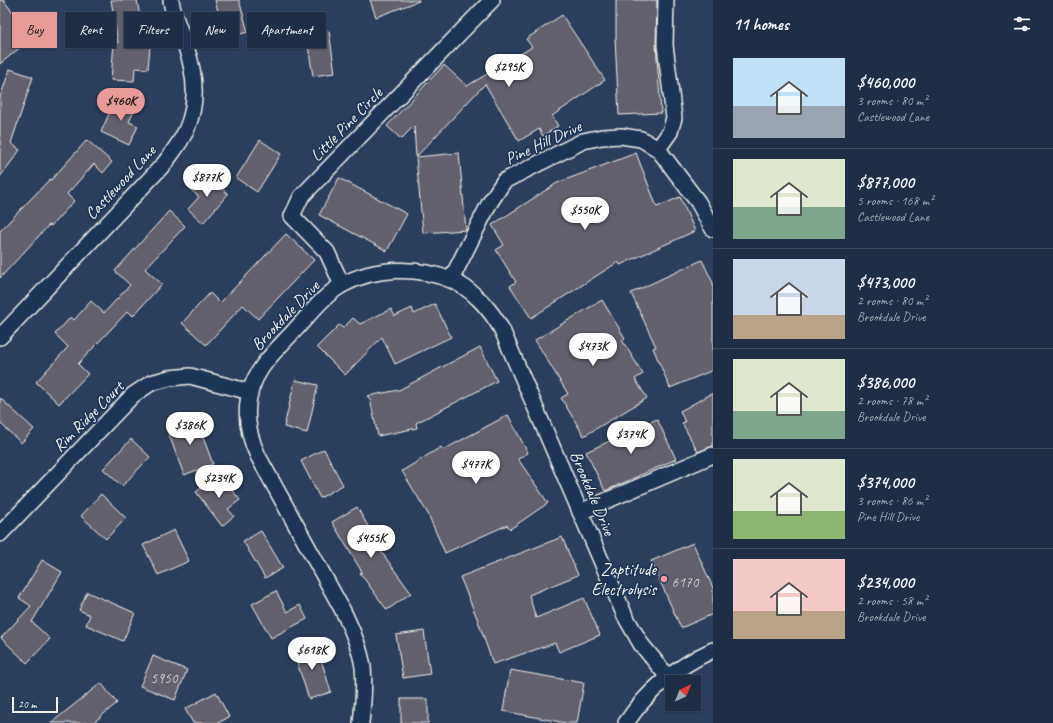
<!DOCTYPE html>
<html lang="en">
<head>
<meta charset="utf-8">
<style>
	:root { --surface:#202e45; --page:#2d3a50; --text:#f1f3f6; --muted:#a2a8b3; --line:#3d4a5e; --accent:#e69b98 }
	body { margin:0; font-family:Caveat,sans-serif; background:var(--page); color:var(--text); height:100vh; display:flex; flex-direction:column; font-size:15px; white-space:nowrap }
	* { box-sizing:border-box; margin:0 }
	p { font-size:13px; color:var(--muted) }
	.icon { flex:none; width:22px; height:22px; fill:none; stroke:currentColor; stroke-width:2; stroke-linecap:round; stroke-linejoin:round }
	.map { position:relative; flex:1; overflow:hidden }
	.drawer { display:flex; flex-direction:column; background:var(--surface); width:340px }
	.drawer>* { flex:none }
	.hud { position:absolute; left:12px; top:12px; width:380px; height:36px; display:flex; gap:8px }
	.needle { width:26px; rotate:43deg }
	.buttons { position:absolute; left:665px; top:675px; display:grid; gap:8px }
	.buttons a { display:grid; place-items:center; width:36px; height:36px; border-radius:0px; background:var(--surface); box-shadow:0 1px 3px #0004,0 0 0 1px var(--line); font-size:20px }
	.scale { position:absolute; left:12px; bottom:10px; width:46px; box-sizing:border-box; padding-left:4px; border:2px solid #f4f1e8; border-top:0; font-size:11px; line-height:14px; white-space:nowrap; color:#f4f1e8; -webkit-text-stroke:3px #1d3557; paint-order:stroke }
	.price { position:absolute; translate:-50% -34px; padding:0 9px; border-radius:14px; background:#fff; color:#222; font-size:13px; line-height:26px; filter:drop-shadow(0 1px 2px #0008) }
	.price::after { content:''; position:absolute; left:50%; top:24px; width:12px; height:9px; margin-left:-6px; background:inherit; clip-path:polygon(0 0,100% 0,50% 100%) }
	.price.current { background:var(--accent); color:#111 }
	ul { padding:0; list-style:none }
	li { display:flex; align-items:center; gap:12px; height:100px; padding:0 20px }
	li+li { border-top:1px solid var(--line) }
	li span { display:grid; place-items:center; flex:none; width:112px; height:80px; border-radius:0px; color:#555 }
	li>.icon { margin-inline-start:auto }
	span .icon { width:48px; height:48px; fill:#fffc; stroke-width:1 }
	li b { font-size:17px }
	h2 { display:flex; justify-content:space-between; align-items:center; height:48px; padding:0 20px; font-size:17px }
	.tag { padding:0 14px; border-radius:0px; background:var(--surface); box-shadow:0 1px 3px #0004,0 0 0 1px var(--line); font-size:14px; line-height:36px }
	.tag.current { background:var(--accent); color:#111 }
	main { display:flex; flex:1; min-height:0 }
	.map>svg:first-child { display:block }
	.building { fill:#63606e; stroke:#f4f1e8 }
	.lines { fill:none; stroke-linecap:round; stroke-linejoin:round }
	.minor-casing { stroke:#f4f1e8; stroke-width:18 }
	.minor { stroke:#1d3557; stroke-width:15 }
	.poi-dot { fill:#ff9aa2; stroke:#1d3557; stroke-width:1.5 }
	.labels { text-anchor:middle; stroke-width:3.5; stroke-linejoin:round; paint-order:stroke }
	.number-label { font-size:15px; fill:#d0cdca }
	.street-label { font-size:17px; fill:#f4f1e8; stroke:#1d3557 }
	.poi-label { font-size:17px; fill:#f4f1e8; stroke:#1d3557; text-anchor:end }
</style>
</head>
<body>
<main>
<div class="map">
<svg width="713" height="723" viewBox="0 0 713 723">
	<rect width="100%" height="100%" fill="#2b3e5c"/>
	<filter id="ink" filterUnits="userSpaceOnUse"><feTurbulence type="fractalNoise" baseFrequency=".025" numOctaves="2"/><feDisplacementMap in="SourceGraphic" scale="8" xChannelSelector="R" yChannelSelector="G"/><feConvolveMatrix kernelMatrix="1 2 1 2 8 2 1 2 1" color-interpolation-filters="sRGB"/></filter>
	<g filter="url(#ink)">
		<!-- building -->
		<g class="building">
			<path d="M0,0H3L33,37L0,64Z"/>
			<path d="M111,0H137L145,45L150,46L148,69L135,68L134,81L111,80L114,43H118Z"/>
			<path d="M215,0H239L248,32L225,38Z"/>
			<path d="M370,0H419V1L376,17Z"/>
			<path d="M616,0H657L656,45L661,113L619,115L615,39H616Z"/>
			<path d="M562,15L605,80L552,116L558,126L543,136L539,129L519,141L485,84L416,157L414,126L401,139L387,126L444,65L467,86L532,47L526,39Z"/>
			<path d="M329,31L335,73L313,76L306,34Z"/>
			<path d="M10,69L33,77L11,143L20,150L0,177V97Z"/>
			<path d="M116,98L136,107L129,122L138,126L129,145L101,132Z"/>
			<path d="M87,140L112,162L103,173L94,164L67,194L74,201L51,226L49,225L0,278V231L50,179L51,180Z"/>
			<path d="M260,140L281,154L257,192L236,178Z"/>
			<path d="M459,153L466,230L423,233L416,157Z"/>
			<path d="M636,153L657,207L680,197L695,231L620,265L618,262L531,318L510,286L516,282L496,250L504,245L492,225L557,183Z"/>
			<path d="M205,173L228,194L203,223L188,209L199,197L191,190Z"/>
			<path d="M339,178L407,214L387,251L319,215Z"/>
			<path d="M169,211L185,226L145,269L162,284L133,316L128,311L78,364L88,374L59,404L36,382L68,347L55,334L71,317L74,320L91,301L104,313L130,285L115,271Z"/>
			<path d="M286,234L314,260L258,319L243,305L206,345L182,323L210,293L220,303Z"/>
			<path d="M702,260L713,283V370L670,388L653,348L656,347L631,293Z"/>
			<path d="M602,300L625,338L622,340L643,374L635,379L647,398L584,436L561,398L568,394L535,340Z"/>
			<path d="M435,304L451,337L395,364L382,337L345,375L317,347L339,325L343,328L353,318L360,324L391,309L395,316L412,308L414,314Z"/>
			<path d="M480,347L497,381L416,423L417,428L378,436L370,399L367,396L399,390Z"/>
			<path d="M295,380L318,385L307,433L284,427Z"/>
			<path d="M713,393V446L698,452L682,423L685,422L680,411Z"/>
			<path d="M0,398L34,429L21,443L0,423Z"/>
			<path d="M508,415L528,453L518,459L548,503L510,529L507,525L445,553L428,514L402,471L441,447L443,450Z"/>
			<path d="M195,416L213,464L184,475L166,427Z"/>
			<path d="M657,419L676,459L605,491L586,452Z"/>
			<path d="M131,439L150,457L122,486L103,469Z"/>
			<path d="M324,449L343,485L320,498L301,461Z"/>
			<path d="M219,474L240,500L228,509L234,516L222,526L196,492Z"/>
			<path d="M101,494L126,518L106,539L81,516Z"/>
			<path d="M357,507L377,542L375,543L411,593L387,610L360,573L362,572L332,522Z"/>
			<path d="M174,530L189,561L158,575L143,545Z"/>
			<path d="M261,531L283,568L265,578L243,541Z"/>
			<path d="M562,537L578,575L529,595L536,618L584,598L600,635L559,652L555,643L493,664L477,618L460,577Z"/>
			<path d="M693,543L713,588V614L681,628L651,561Z"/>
			<path d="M42,560L62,572L32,622L50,639L27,663L1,638L31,606L19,598Z"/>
			<path d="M276,591L287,612L300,605L307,619L271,638L252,604Z"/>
			<path d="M87,592L135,613L123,641L86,625L90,615L79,610Z"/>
			<path d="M424,631L430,674L403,678L396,635Z"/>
			<path d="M316,643L331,692L309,699L293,650Z"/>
			<path d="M153,656L187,670L175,700L140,686Z"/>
			<path d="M510,670L584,683L577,723H566L503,711Z"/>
			<path d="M101,683L117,703L93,723H51Z"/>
			<path d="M216,692L229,717L218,723H193L185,709Z"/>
			<rect x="401" y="699" width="27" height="24"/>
		</g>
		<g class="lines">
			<defs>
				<g id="minor">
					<path d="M658,149L670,132L674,118L665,45L666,0"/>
					<path d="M451,280L489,204L504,181L583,141L602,137L621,136L641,139L658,149L698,202L713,229"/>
					<path d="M342,285L327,252L292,216L301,197L492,0"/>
					<path d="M0,337L164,164C172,153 182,141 187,128C198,102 195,73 186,47C181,31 173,17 171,0"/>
					<path d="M580,512L713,455"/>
					<path d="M0,534L133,395L151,383L169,378L190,376L250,392"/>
					<path d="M361,723C363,705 365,686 363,667C360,647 351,627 342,609L258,456C244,426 242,396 262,367C271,354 283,343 294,331C309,315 323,296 342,285C374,267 417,266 451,280C473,289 491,310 502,330L625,616L641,644L668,677"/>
					<path d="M626,723C648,690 678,666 713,650"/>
				</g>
			</defs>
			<!-- minor casing -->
			<use href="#minor" class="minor-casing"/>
			<!-- minor -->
			<use href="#minor" class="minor"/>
		</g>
	</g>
	<!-- markers -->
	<circle class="poi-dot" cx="664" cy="579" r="4"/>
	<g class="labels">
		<!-- number labels -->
		<g class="number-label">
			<text x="685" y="587">6170</text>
			<text x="164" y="683">5950</text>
		</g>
		<!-- street labels -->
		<g class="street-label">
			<text transform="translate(346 124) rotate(-46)" y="6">Little Pine Circle</text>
			<text transform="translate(543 142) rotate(-25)" y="6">Pine Hill Drive</text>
			<text transform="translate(120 182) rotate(-47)" y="6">Castlewood Lane</text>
			<text transform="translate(285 315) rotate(-46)" y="6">Brookdale Drive</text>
			<text transform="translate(88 416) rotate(-45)" y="6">Rim Ridge Court</text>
			<text transform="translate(593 493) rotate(67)" y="6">Brookdale Drive</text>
		</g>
		<!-- poi labels -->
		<g class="poi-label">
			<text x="656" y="575">Zaptitude<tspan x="656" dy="20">Electrolysis</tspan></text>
		</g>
	</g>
</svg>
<div class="buttons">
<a><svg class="needle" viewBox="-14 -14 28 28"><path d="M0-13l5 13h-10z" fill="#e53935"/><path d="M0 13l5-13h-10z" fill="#a2a8b3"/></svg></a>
</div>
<div class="scale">20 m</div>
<b class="price" style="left:509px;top:88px">$295K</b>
<b class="price current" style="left:121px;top:122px">$460K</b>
<b class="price" style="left:207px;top:198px">$877K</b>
<b class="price" style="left:585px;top:231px">$550K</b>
<b class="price" style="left:593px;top:367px">$473K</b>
<b class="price" style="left:190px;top:446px">$386K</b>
<b class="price" style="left:631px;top:455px">$374K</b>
<b class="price" style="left:476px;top:485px">$477K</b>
<b class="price" style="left:219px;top:499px">$234K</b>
<b class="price" style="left:371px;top:559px">$455K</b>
<b class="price" style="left:312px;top:671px">$618K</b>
<div class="hud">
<a class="tag current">Buy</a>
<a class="tag">Rent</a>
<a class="tag">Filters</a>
<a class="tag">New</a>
<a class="tag">Apartment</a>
</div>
</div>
<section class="drawer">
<h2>11 homes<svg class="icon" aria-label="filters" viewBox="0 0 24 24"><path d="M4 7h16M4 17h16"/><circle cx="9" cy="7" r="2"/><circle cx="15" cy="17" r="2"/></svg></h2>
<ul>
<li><span style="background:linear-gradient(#bfe0f5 60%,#9aa5b1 0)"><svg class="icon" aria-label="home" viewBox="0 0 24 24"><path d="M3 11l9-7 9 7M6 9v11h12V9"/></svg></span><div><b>$460,000</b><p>3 rooms · 80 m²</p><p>Castlewood Lane</p></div></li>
<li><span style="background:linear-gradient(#dfe7d0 60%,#7fa58c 0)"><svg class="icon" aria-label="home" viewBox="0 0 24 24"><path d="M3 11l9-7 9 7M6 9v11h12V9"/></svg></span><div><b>$877,000</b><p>5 rooms · 168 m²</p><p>Castlewood Lane</p></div></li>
<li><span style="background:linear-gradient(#c9d6e8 70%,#b9a48a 0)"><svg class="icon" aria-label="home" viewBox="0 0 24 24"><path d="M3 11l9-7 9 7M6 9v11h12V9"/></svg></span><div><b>$473,000</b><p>2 rooms · 80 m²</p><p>Brookdale Drive</p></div></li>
<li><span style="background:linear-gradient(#dfe7d0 65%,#7fa58c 0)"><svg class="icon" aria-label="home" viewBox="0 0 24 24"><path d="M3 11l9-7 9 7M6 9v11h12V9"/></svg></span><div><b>$386,000</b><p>2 rooms · 78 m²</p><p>Brookdale Drive</p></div></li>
<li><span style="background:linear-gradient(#dfe7d0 65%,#8fb573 0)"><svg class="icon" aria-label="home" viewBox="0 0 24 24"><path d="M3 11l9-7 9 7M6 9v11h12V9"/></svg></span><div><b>$374,000</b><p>3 rooms · 86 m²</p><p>Pine Hill Drive</p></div></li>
<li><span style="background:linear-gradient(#f6c9c9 65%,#b9a48a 0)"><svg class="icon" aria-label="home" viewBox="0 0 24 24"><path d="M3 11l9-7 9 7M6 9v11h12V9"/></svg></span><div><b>$234,000</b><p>2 rooms · 58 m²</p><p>Brookdale Drive</p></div></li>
</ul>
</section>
</main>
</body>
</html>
